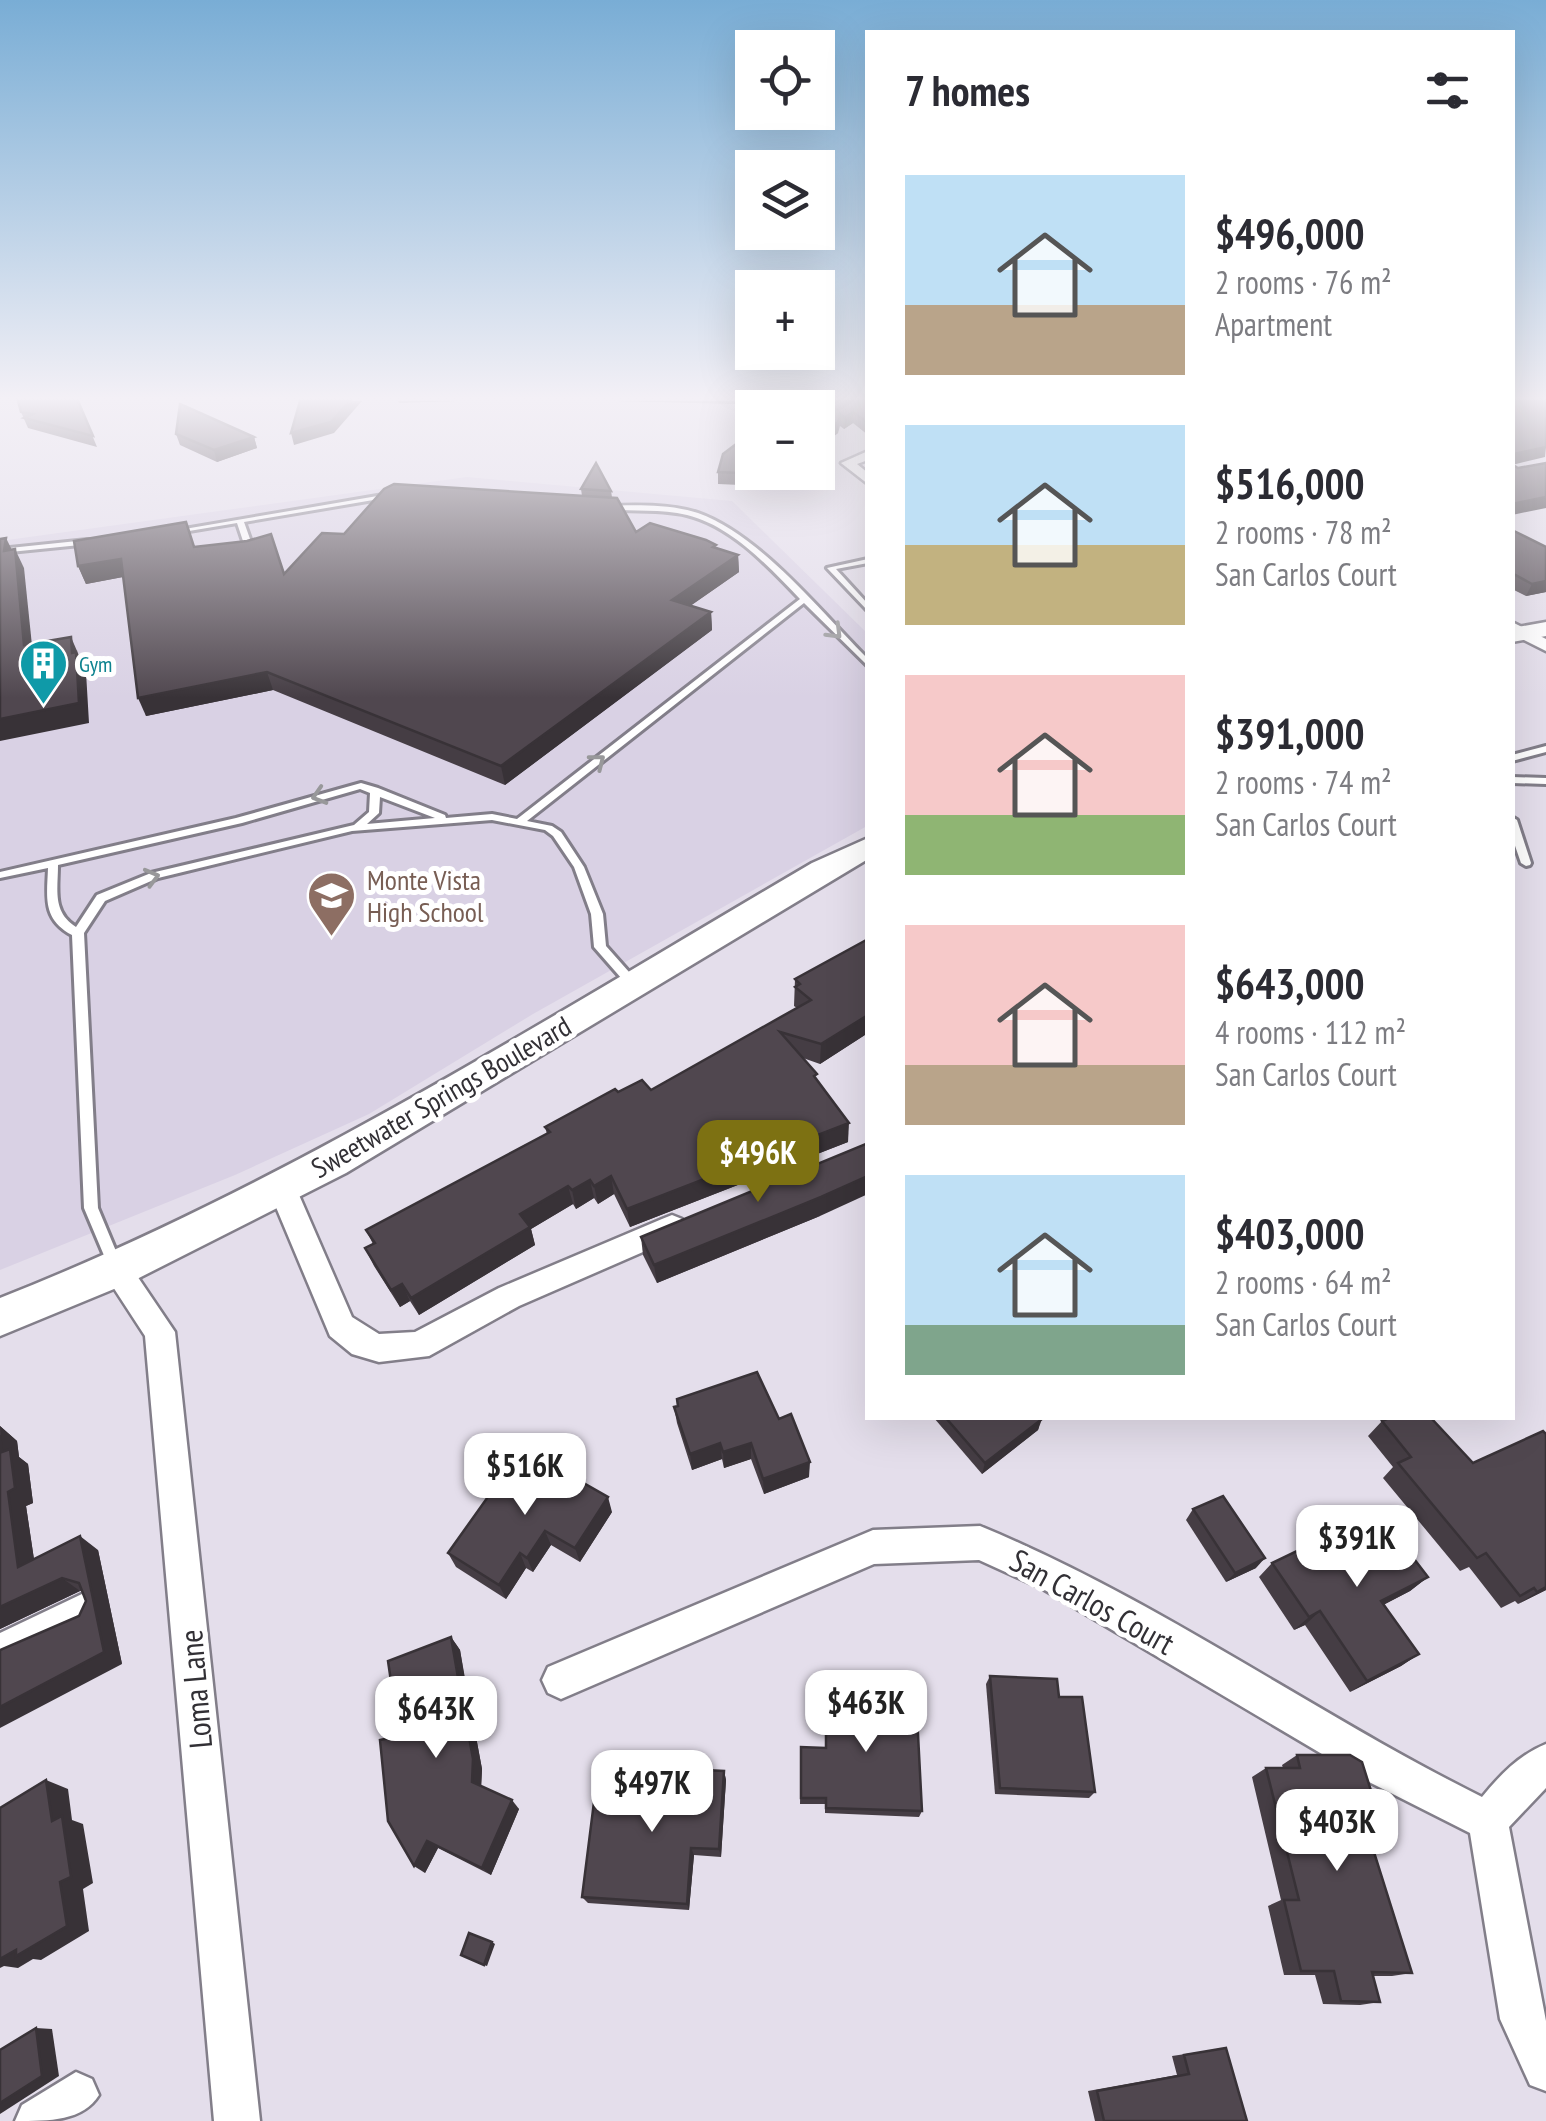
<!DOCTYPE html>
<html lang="en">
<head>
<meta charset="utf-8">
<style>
	:root { --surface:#fff; --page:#f2f2f3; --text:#2b2b33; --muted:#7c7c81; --accent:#7d7112 }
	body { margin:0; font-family:"PT Sans Narrow",sans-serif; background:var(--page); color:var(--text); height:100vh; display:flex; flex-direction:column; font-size:38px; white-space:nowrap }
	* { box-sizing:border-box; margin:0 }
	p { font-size:32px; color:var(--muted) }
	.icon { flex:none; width:55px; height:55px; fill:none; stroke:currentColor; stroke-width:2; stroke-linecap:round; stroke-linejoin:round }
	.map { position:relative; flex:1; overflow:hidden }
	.details { position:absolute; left:865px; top:30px; width:650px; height:1390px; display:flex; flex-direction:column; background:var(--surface); border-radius:0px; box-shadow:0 10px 40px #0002 }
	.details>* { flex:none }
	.buttons { position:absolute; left:735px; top:30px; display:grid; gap:20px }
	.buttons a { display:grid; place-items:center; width:100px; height:100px; border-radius:0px; background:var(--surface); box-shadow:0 10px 40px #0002; font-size:50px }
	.price { position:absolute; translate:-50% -85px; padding:0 22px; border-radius:20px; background:#fff; color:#222; font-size:32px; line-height:65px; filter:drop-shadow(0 2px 5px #0008) }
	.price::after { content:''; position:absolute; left:50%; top:60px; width:30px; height:22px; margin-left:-15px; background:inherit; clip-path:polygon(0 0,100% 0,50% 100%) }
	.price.current { background:var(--accent); color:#fff }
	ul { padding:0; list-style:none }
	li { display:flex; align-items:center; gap:30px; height:250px; padding:0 40px }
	li span { display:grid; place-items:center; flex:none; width:280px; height:200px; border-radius:0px; color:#555 }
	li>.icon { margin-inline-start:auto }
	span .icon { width:120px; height:120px; fill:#fffc; stroke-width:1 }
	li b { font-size:42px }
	h2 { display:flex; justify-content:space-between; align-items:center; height:120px; padding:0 40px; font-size:42px }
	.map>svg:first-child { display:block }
	.built { fill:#d9d1e4 }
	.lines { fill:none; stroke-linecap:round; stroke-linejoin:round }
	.lane-casing { stroke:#827e89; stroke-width:6 }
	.street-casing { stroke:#827e89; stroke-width:5 }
	.secondary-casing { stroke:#827e89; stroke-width:5 }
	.lane { fill:#fff; fill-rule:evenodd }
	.street { fill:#fff; fill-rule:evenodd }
	.secondary { fill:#fff; fill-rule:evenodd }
	.wall { fill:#453d44 }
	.shaded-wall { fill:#383237 }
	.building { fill:#50474f; stroke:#383237; stroke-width:2.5 }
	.oneway { stroke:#98989a }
	.labels { text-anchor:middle; stroke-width:10; stroke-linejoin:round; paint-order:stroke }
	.far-culture-label { font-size:22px; fill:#0d838f; stroke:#fff; text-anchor:start }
	.education-label { font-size:28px; fill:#785e54; stroke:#fff; text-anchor:start }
	.street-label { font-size:28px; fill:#323035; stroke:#fff }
	.near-street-label { font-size:32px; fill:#323035; stroke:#fff }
</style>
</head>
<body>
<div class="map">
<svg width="1546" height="2121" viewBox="0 0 1546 2121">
	<rect width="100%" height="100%" fill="#e4deeb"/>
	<!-- built -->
	<path class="built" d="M467,477L732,501L867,633V826L533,1014L369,1114L235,1175L0,1270V541Z"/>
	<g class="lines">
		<defs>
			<g id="lane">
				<path d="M389,494L392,496L391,497L244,522L255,553L251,555L247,553L237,523L171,534L167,532Z"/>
				<path d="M605,506C634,505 670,504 698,513C760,535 821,612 868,659V666L804,603L527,821L552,826L561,832L584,867L603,914L606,946L637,981L639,984L637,987H629L594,947L591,914L574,867L553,836L545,830L492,820L352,831L158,878L105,901L84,933L98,1208L123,1268L121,1272L116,1274L111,1272L84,1208L72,935C42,919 47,897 48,868L0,878V872L236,818L361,783L378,788L445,815L446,818L492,814L517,819L800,599C769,567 732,526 687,515C661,509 634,511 608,510L604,508ZM360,789L370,793L369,812L354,825L151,873L97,895L76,927C52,912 58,890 58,865L242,823ZM380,797L435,818L367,824L379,813Z"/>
				<path d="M87,540H90V544L0,553V549Z"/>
				<path d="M868,559V563L836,569L868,604V611L827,568Z"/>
				<path d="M1546,746V752L1512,761V755Z"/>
				<path d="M1512,777L1546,778V784L1512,783Z"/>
				<path d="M1512,817L1517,820L1531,863L1530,865L1526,866L1521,863L1512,837Z"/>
			</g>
			<g id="street">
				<path d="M868,451V460L857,464L868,473V484L841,463Z"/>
				<path d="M1512,622L1546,639V651L1512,634Z"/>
				<path d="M282,1177L292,1180L296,1188L352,1317L379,1334L415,1332L499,1288L662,1219L672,1215L682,1219L686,1227L682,1235L519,1306L429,1356L379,1362L352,1354L330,1336L268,1188L272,1180Z"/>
				<path d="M117,1257L127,1261L175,1332L260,2121H214L145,1336L102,1270L107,1261Z"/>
				<path d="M980,1526C1155,1598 1312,1712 1482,1797C1500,1775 1519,1755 1546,1744V1788L1509,1827L1546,2021V2091L1530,2085L1500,2019L1470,1833L1371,1783L1043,1589L979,1560L874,1564L561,1699L548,1693L542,1680L548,1667L873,1530Z"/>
				<path d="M82,1594L95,1599L100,1612L95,1625L0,1670V1633Z"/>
				<path d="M76,2072L92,2079L99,2095C83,2121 50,2121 15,2121L22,2105Z"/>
			</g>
			<g id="secondary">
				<path d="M1546,622V636L1512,642V628Z"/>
				<path d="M868,838V859L346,1173L131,1282L0,1336V1298C287,1185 547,1018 812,863Z"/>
			</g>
		</defs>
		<!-- lane casing -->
		<use href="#lane" class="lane-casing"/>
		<!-- street casing -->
		<use href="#street" class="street-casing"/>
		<!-- secondary casing -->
		<use href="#secondary" class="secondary-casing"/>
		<!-- lane -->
		<use href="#lane" class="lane"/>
		<!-- street -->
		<use href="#street" class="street"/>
		<!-- secondary -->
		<use href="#secondary" class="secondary"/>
	</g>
	<!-- wall -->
	<g class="wall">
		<path d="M78,401L97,447L28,428L21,412Z"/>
		<path d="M398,401H457L399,403Z"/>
		<path d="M615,401H772L736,404Z"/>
		<path d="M868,401V435L853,423L844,429L840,426L838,433L818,448V408Z"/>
		<path d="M176,434L254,437L257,448L217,462L180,445Z"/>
		<path d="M718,472H782L763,486L718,484Z"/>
		<path d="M581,489L611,491L612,497L636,532L717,549L738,555L739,572L690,606L711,612L712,630L505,785L273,690L146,716L123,577L86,584L78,566L194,546L284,574L344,534L582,496Z"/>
		<path d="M1512,530L1546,547V592L1526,596L1512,589Z"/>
		<path d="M868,939V1033L820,1064L803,1058L817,1080L848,1142L630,1227L614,1194L598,1204L594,1198L576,1209L573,1204L531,1229L535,1245L419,1315L410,1301L400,1307L374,1266L365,1248L373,1244L366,1230L547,1134L545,1127L618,1092L651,1090L797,1008L794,1006L795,979Z"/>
		<path d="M820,1216L657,1283L643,1255L641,1237Z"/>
		<path d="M674,1407L779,1419L809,1477L764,1494L751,1459L724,1468L722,1459L692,1470L677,1423Z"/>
		<path d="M934,1418H1041L1038,1430L982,1474Z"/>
		<path d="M1382,1421L1546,1590L1518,1604L1515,1601L1501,1608L1469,1567L1460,1571L1383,1478L1393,1467L1368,1436Z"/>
		<path d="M0,1426L17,1441L19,1457L28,1464L33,1503L26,1506L34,1559L98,1550L122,1664L79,1616L86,1601L82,1591H80L0,1629Z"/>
		<path d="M1193,1509L1256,1568L1226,1582L1186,1520Z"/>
		<path d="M612,1512L580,1562L551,1545L533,1572L526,1568L506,1599L456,1567L448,1553Z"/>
		<path d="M1272,1563L1428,1577L1410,1591L1383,1605L1419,1654L1401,1666L1350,1692L1305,1625L1294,1630L1259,1577Z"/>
		<path d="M451,1637L460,1650L466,1687L480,1697L484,1723L474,1726L482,1769L481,1786L519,1809L491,1875L438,1848L425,1873L399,1736Z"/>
		<path d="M990,1676L1059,1697L1095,1792L1089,1798L995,1794L986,1684Z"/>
		<path d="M826,1693L922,1811L919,1817L825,1813V1804H800L801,1747L825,1748Z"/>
		<path d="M1297,1755L1383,1829L1369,1835L1412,1973L1392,1976H1373L1380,2002L1360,2005L1323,2004L1315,1975H1284L1268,1906L1281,1900L1252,1777L1266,1768H1283L1282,1765Z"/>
		<path d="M724,1771L726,1780L721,1857L694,1855L689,1910L588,1903L582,1897L637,1789Z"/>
		<path d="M1226,2048L1247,2121H1095L1088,2091L1177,2075L1172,2056Z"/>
	</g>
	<!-- shaded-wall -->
	<g class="shaded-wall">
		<path d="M350,401H362L334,433L294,445L291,433Z"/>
		<path d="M736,401H772L736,404Z"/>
		<path d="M853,412V423L844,429L845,418Z"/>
		<path d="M840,414L838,433L818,448V436Z"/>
		<path d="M254,437L257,448L217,462L214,450Z"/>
		<path d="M1546,447L1545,457L1512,465L1514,454Z"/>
		<path d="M765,472H782L763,486V474Z"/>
		<path d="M1546,497V508L1512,515V504Z"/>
		<path d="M6,538L15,556L4,551Z"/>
		<path d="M15,549L24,568L34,665L24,645Z"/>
		<path d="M738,555L739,572L673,618L672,600Z"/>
		<path d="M121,559L128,576L86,584L78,566Z"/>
		<path d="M1546,581V592L1526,596L1532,584Z"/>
		<path d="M711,612L712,630L505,785L501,766Z"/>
		<path d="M71,637L86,672L89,723L0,741V719L72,653Z"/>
		<path d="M267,672L273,690L146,716L138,698Z"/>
		<path d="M868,1015V1033L820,1064L821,1044Z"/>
		<path d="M849,1123L848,1142L630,1227L627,1209Z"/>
		<path d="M611,1176L614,1194L598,1204L594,1186Z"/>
		<path d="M868,1176V1194L820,1216L657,1283L654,1265Z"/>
		<path d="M590,1180L594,1198L576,1209L572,1190Z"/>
		<path d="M568,1186L573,1204L531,1229L535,1245L419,1315L411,1298L520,1214Z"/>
		<path d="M402,1284L410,1301L400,1307L391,1290Z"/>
		<path d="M1042,1419L1038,1430L982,1474L985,1463Z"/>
		<path d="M0,1426L17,1441L19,1457L28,1464L33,1503L26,1506L37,1580L18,1567L2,1452Z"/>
		<path d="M720,1443L722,1459L692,1470L690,1454Z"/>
		<path d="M751,1443V1459L724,1468L723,1452Z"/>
		<path d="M810,1462L809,1477L764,1494L763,1479Z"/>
		<path d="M608,1497L612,1512L580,1562L575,1548Z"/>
		<path d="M545,1531L551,1545L533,1572L527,1558Z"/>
		<path d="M80,1536L98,1550L122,1664L0,1728V1707L104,1652Z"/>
		<path d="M520,1553L526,1568L506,1599L499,1585Z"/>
		<path d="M1265,1558L1256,1568L1226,1582L1235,1573Z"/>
		<path d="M1428,1577L1410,1591L1364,1615L1381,1601Z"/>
		<path d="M62,1578L80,1591L0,1629V1607Z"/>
		<path d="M1546,1587V1590L1518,1604L1537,1592Z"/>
		<path d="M1320,1611L1305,1625L1294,1630L1309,1617Z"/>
		<path d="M451,1637L460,1650L469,1701L460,1689Z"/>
		<path d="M1419,1654L1401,1666L1350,1692L1367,1681Z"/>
		<path d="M471,1685L480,1697L484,1723L474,1726L482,1769L481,1791L472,1782L465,1715Z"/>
		<path d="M724,1771L726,1780L721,1857L719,1849Z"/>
		<path d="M46,1780L68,1789L72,1820L83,1824L93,1883L83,1889L89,1931L41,1960L33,1959L18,1968L4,1966L0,1968V1955L52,1821Z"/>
		<path d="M512,1800L519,1809L491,1875L482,1868Z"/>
		<path d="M427,1841L438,1848L425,1873L414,1866Z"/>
		<path d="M691,1848L694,1855L689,1910L687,1904Z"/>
		<path d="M492,1942L495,1944L487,1966L484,1965Z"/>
		<path d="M36,2028L52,2029L59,2076L0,2114V2103Z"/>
	</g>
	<!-- building -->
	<g class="building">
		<path d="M18,401H78L93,436L24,418L33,414L21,412Z"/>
		<path d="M300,401H350L331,422L291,433Z"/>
		<path d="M796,401H868V423L853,412L845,418L840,414L838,422L818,436V408H787Z"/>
		<path d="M1512,401H1546V447L1514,454L1513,465L1518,468L1546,463V497L1512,504Z"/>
		<path d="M180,404L254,437L214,450L176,434Z"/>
		<path d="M752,432V472H765L763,474L718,472L723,454Z"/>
		<path d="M596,463L611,491L581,489Z"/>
		<path d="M394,484L617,498L636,532L650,523L706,540L716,545L713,547L738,555L672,600L711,612L501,766L267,672L138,698L121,559L78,566L74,541L186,522L194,547L247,541L271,534L284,574L322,533L344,534L384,489Z"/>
		<path d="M1512,530L1546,547V581L1532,584L1512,573Z"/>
		<path d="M6,538L4,551L15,549L24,645L71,637L72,653L76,652L79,703L0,719V539Z"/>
		<path d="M868,939V1015L821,1044L780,1032L817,1074L814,1076L849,1123L627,1209L611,1176L594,1186L590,1180L572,1190L568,1186L520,1214L530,1227L411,1298L402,1284L391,1290L365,1248L375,1243L366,1230L550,1132L545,1127L615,1089L618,1092L642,1080L651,1090L811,1000L795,987L800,984L795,979Z"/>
		<path d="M868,1143V1176L821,1197L654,1265L641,1237Z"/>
		<path d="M757,1372L779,1419L791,1414L810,1462L763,1479L751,1443L723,1452L720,1443L690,1454L674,1407L678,1406L677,1399Z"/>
		<path d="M946,1418H1041L1042,1419L985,1463Z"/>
		<path d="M1389,1418H1431L1473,1463L1543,1431L1546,1434V1587L1537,1592L1534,1588L1520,1596L1486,1553L1477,1558L1398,1463L1411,1457L1382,1421Z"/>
		<path d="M0,1435L2,1452L10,1449L15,1488L8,1492L18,1567L80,1536L104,1652L0,1707V1650L79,1616L86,1601L79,1583L62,1578L0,1607Z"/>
		<path d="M517,1456L559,1480L564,1472L608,1497L575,1548L545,1531L527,1558L520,1553L499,1585L448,1553Z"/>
		<path d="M1223,1496L1265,1558L1235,1573L1193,1509Z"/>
		<path d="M1378,1512L1428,1577L1381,1601L1419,1654L1367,1681L1320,1611L1309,1617L1272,1563Z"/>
		<path d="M451,1637L460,1689L471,1685L475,1712L465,1715L473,1759L472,1782L512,1800L482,1868L427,1841L414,1866L388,1821L380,1740L399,1736L388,1661Z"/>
		<path d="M990,1676L1057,1679L1059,1697H1082L1095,1792L1000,1788Z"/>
		<path d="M826,1693L916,1696L922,1811L826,1808V1798H801V1747L826,1748Z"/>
		<path d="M1297,1755H1350L1362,1762L1383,1829L1367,1830L1412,1973L1372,1972L1380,2002L1341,2001L1334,1971H1301L1284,1900H1299L1266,1768H1300Z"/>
		<path d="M640,1767L724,1771L719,1849L691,1848L687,1904L582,1897L596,1786L637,1789Z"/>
		<path d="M46,1780L52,1821L62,1816L71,1877L60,1882L67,1926L16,1956V1950L0,1959V1808Z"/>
		<path d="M469,1933L492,1942L484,1965L461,1955Z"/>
		<path d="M36,2028L42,2076L0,2103V2050Z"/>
		<path d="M1226,2048L1247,2121H1104L1097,2091L1189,2074L1184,2055Z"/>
	</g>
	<!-- one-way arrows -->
	<defs><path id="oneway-chevron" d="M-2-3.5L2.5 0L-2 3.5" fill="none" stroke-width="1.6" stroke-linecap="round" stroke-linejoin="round" transform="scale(2.5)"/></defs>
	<g class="oneway">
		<use href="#oneway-chevron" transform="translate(835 632) rotate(45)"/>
		<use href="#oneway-chevron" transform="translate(598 761) rotate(-38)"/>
		<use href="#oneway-chevron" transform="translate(319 796) rotate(163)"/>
		<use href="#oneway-chevron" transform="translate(152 877) rotate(-15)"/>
	</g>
	<!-- sky -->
	<linearGradient id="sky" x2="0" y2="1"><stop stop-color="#79add5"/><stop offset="0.57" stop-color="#f3f0f6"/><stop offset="1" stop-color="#f3f0f6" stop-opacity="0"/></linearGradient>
	<rect width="1546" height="698" fill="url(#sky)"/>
	<!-- icons -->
	<defs>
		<symbol id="building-pin" viewBox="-11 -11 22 30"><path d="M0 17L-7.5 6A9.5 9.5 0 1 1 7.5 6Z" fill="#0f9aa8" stroke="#fff"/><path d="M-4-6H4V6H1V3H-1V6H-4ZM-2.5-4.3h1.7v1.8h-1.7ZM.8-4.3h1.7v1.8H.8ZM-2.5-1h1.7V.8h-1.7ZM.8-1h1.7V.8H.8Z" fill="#fff"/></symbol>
		<symbol id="school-pin" viewBox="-11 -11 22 30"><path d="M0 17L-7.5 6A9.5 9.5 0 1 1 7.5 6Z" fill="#8d6e63" stroke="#fff"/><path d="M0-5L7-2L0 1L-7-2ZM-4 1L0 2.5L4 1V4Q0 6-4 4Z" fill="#fff"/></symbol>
	</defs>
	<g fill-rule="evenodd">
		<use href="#building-pin" x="16" y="636" width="55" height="75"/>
		<use href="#school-pin" x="304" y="868" width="55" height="75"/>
	</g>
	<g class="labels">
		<!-- far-culture labels -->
		<g class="far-culture-label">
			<text x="79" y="672">Gym</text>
		</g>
		<!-- education labels -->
		<g class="education-label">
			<text x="367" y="890">Monte Vista<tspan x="367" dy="32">High School</tspan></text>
		</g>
		<!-- street labels -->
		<g class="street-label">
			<text transform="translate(441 1097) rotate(-30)" y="10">Sweetwater Springs Boulevard</text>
		</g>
		<!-- near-street labels -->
		<g class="near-street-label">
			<text transform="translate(1092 1602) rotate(29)" y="11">San Carlos Court</text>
			<text transform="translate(196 1689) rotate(-95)" y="11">Loma Lane</text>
		</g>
	</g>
</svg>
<div class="buttons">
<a><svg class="icon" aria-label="locate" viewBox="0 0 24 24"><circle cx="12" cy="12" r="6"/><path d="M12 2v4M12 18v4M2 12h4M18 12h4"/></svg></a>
<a><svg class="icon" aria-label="layers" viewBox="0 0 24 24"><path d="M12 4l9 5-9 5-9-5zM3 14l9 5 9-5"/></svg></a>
<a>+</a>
<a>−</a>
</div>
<b class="price current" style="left:758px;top:1205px">$496K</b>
<b class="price" style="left:525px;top:1518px">$516K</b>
<b class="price" style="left:1357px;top:1590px">$391K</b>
<b class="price" style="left:866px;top:1755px">$463K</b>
<b class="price" style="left:436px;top:1761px">$643K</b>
<b class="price" style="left:652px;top:1835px">$497K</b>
<b class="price" style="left:1337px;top:1874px">$403K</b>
<section class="details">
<h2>7 homes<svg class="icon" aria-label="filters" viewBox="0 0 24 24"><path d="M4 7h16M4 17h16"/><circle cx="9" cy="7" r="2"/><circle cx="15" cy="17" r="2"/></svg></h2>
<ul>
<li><span style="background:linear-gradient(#bfe0f5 65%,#b9a48a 0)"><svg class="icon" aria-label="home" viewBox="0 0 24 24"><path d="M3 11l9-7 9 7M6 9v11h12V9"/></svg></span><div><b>$496,000</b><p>2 rooms · 76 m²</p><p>Apartment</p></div></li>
<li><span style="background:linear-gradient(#bfe0f5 60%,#c2b280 0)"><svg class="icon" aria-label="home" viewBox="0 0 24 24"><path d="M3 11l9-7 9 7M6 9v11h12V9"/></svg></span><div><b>$516,000</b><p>2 rooms · 78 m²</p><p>San Carlos Court</p></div></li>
<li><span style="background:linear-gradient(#f6c9c9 70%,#8fb573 0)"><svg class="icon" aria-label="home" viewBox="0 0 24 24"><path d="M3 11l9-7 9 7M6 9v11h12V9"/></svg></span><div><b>$391,000</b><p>2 rooms · 74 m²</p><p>San Carlos Court</p></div></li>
<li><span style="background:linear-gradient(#f6c9c9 70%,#b9a48a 0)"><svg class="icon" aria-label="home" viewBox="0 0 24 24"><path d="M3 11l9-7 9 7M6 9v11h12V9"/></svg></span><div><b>$643,000</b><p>4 rooms · 112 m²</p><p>San Carlos Court</p></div></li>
<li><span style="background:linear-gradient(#bfe0f5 75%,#7fa58c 0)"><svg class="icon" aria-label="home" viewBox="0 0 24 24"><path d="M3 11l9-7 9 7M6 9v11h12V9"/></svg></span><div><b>$403,000</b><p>2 rooms · 64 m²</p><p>San Carlos Court</p></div></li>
</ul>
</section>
</div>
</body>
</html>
